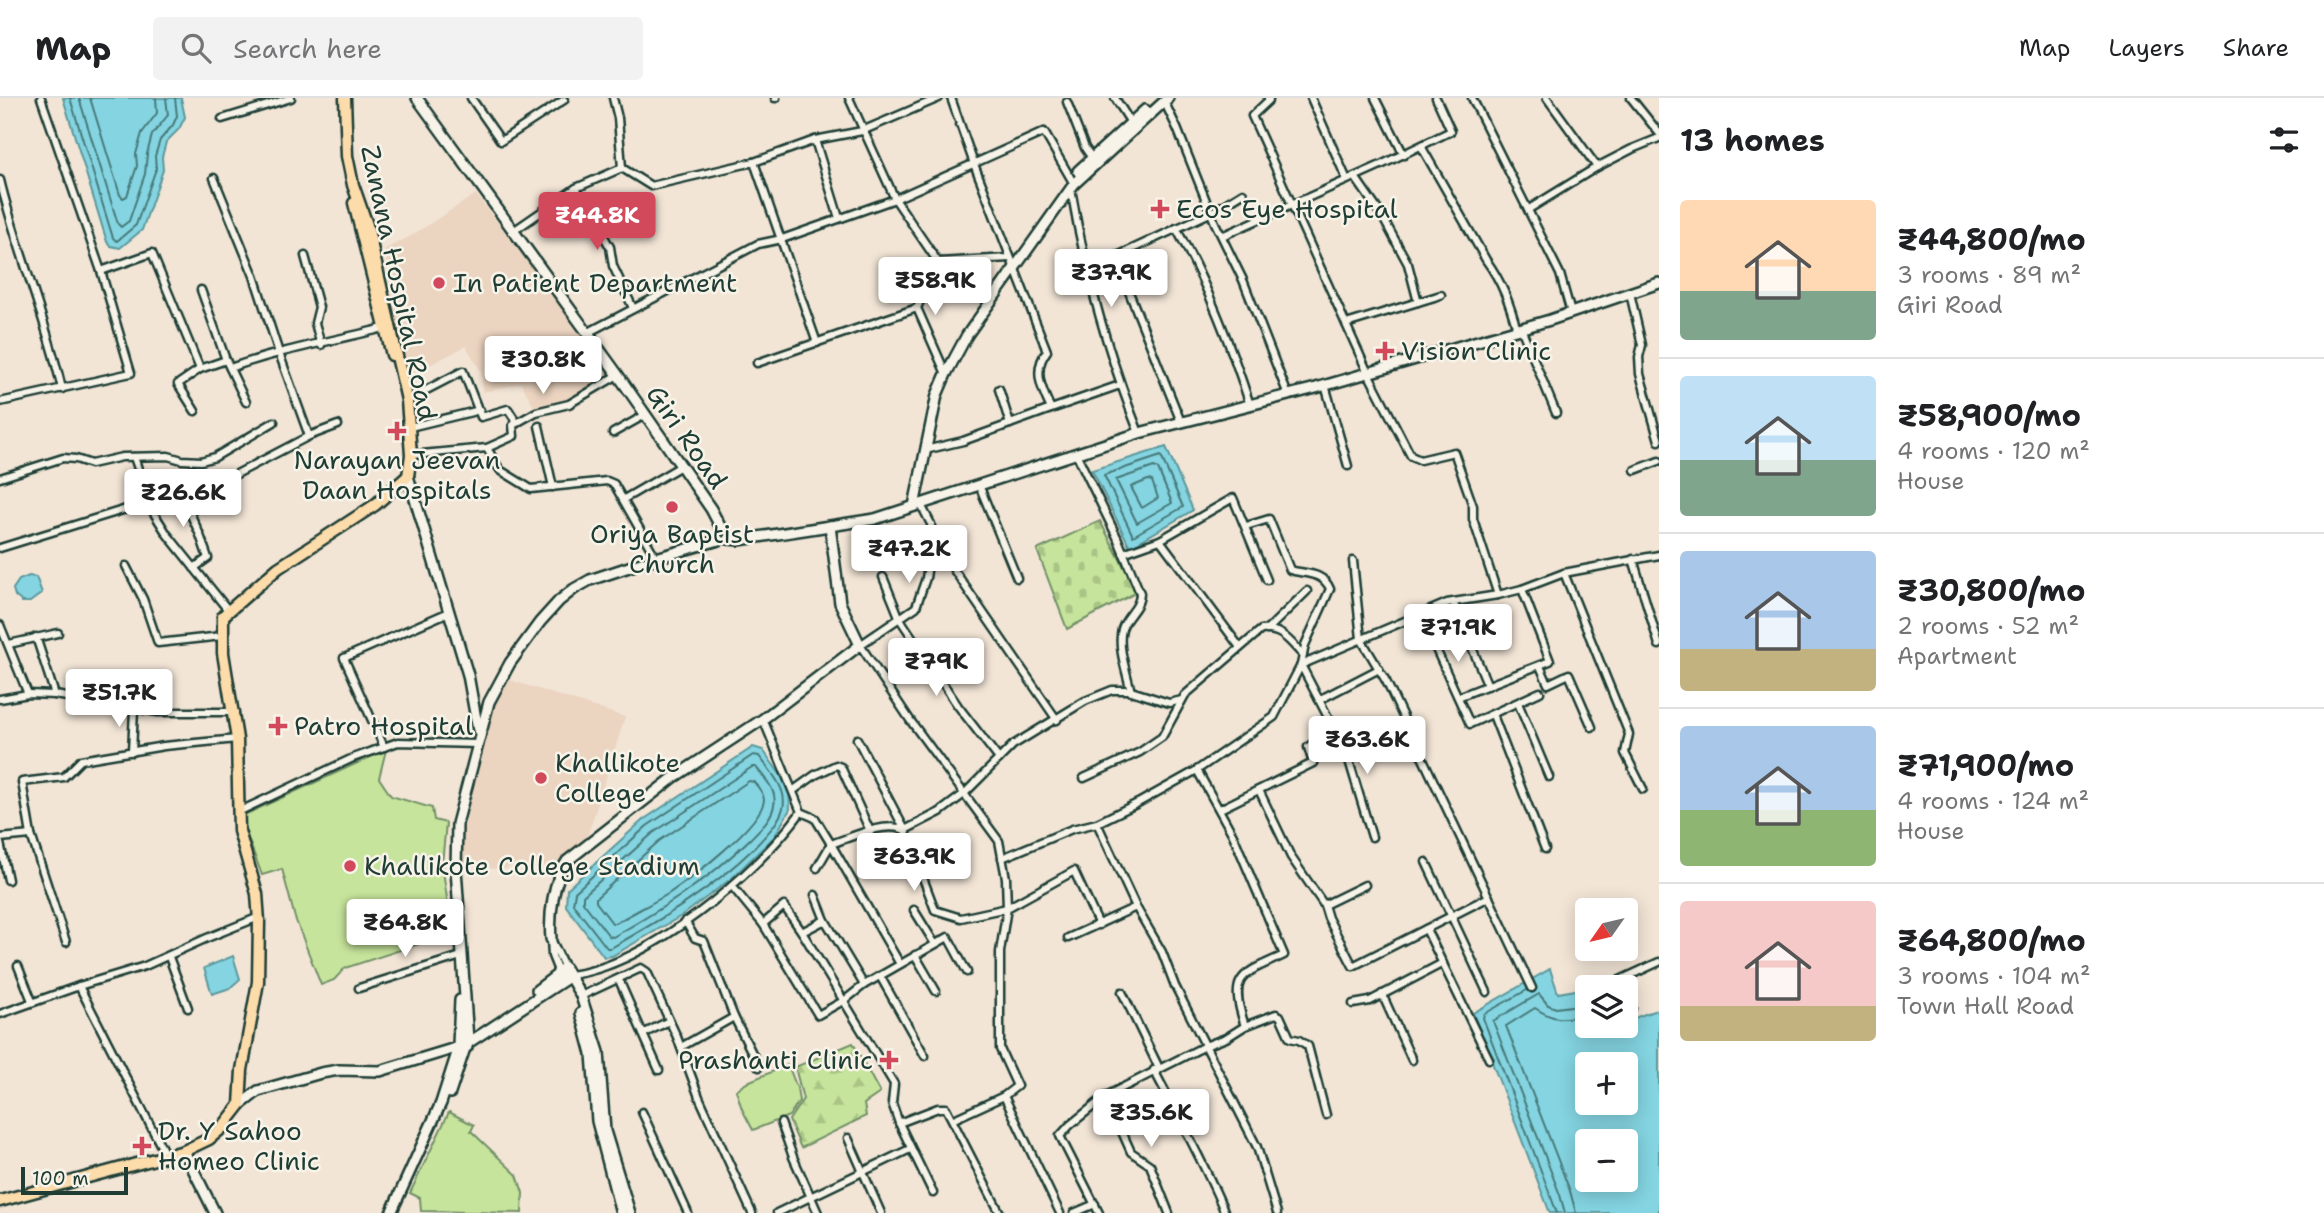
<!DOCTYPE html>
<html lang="en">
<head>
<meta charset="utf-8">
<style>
	:root { --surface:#fff; --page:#f2f2f2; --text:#202124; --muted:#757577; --line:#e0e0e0; --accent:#d1495b }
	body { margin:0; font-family:"Shantell Sans",sans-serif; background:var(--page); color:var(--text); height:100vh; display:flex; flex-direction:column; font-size:26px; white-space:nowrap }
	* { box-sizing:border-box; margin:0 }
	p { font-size:23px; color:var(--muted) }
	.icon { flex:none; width:38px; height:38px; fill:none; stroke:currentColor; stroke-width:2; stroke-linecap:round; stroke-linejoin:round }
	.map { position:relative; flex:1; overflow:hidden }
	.side { display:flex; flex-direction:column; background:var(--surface); width:665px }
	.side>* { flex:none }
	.needle { width:46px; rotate:236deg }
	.controls { position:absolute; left:1575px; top:800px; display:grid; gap:14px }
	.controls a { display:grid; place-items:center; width:63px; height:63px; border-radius:7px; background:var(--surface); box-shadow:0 4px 18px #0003; font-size:35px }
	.scale { position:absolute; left:21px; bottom:18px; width:107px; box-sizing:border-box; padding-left:7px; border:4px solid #1f3d34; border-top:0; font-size:19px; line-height:24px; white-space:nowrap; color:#1f3d34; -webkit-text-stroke:5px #f7f3e8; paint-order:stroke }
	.price { position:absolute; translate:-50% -60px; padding:0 16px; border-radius:7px; background:#fff; color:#222; font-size:23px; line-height:46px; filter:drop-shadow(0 2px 4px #0008) }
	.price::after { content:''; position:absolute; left:50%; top:42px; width:21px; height:16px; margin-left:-10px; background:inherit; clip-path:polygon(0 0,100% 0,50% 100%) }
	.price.on { background:var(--accent); color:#fff }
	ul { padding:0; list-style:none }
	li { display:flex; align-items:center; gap:21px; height:175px; padding:0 21px }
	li+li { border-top:2px solid var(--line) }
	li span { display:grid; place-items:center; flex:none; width:196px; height:140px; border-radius:7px; color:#555 }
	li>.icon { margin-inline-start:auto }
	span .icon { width:84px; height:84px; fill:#fffc; stroke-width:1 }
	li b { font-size:30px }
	h2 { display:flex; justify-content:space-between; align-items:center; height:84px; padding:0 21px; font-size:30px }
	header { display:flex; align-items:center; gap:42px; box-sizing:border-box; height:98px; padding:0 35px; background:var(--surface); border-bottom:2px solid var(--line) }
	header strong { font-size:33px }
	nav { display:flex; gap:38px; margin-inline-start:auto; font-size:24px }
	.search { width:490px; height:63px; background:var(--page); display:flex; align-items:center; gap:18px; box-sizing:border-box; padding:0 24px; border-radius:7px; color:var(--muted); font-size:26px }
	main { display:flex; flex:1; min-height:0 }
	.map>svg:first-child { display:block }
	.built { fill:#ebd4c0 }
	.forest { fill:url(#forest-firs); stroke:#729068; stroke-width:2 }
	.cemetery { fill:url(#cemetery-stones); stroke:#729068; stroke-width:2 }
	.green { fill:#c6e49b; stroke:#729068; stroke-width:2 }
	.water { fill:#84d4e1; stroke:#5c989c; stroke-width:2; fill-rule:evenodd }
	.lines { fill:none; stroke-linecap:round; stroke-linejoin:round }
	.shore { stroke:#477979; stroke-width:2 }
	.street-casing { stroke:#1f3d34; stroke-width:11 }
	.secondary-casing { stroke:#1f3d34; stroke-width:14 }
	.primary-casing { stroke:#1f3d34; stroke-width:15 }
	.street { stroke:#f7f3e8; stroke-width:6 }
	.secondary { stroke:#f7f3e8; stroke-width:9 }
	.primary { stroke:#fddcac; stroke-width:10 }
	.poi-dot { fill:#d1495b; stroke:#f7f3e8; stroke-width:2.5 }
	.labels { text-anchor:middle; stroke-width:5; stroke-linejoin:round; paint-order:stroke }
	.poi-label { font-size:26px; fill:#1f3d34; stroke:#f7f3e8; text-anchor:start }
	.street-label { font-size:26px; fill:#1f3d34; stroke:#f7f3e8 }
</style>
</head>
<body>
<header>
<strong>Map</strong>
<div class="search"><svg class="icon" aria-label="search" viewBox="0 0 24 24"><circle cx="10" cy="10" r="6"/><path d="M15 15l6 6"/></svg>Search here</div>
<nav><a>Map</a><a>Layers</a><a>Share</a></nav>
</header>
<main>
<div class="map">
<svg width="1659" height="1115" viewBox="0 0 1659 1115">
	<defs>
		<pattern id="forest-firs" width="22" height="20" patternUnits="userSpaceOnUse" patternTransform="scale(1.75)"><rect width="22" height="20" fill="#c6e49b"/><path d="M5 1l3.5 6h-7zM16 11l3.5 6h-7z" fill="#aac486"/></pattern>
		<pattern id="cemetery-stones" width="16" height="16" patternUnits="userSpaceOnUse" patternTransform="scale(1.75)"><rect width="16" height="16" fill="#c6e49b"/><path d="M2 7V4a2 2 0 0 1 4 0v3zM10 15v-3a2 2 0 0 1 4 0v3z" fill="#aac486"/></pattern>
	</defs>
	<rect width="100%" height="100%" fill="#f2e5d6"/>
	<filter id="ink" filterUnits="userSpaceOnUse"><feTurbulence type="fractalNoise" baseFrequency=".0143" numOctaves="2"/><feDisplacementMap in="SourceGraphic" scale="14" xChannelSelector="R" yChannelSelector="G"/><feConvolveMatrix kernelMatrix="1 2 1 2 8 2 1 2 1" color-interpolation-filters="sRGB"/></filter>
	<g filter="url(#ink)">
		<!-- built -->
		<g class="built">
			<path d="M476,96L540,180L611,279L568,304L536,312L521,285L483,294L481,273L466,248L409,278L399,238L385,151L411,138Z"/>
			<path d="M504,580L625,619L585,746L558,775L514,767L503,772L459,765L464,730L488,630Z"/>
		</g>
		<!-- forest -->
		<path class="forest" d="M853,945L880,995L864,1006L866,1018L801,1050L789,1022L803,1001L795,969Z"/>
		<!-- cemetery -->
		<path class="cemetery" d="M1100,423L1137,494L1067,531L1037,452Z"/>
		<!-- green -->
		<g class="green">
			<path d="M386,652L379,680L391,698L432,710L434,722L446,725L442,766L452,835L345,870L334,882L321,887L295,820L282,771L262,777L245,732L244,717Z"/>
			<path d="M788,967L797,990L799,1003L789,1018L753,1032L742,1011L736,992L750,983Z"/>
			<path d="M449,1014L474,1027L471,1033L517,1077L523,1095L522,1115L421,1113L420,1100L410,1095Z"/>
		</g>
		<!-- water -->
		<g class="water">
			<path d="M63,0H181L185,19L179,31L166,44L162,59L163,72L142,132L120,150L111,148L107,144Z"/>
			<path d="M1166,349L1193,412L1130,449L1092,372Z"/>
			<path d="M29,478L36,479L42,495L30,504H22L15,498L13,491L19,482Z"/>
			<path d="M753,649L763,652L789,689L790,711L775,738L732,780L683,817L612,858L604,859L566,808L567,791L643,722Z"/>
			<path d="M233,858L240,881L230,890L212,896L204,870Z"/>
			<path d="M1550,871L1558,895L1587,890V928H1626V923L1659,911V1115H1550L1473,915ZM1587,966H1626V1004H1587ZM1587,1043H1626V1082H1587Z"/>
		</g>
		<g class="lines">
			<!-- shore -->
			<g class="shore">
				<path d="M70,0L113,140L117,143L136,127L156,71L155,58L160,42L173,27L177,18L175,0"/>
				<path d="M79,0L118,126L121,129L129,123L145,76L147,56L152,37L168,17L166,0"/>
				<path d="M90,0L120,97L123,100L127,98L137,68L136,56L142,35L157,15L156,0"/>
				<path d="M1161,358L1183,409L1133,438L1104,377Z"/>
				<path d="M1154,369L1158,371L1172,405L1137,425L1116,382Z"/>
				<path d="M1148,382L1152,383L1158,400L1142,410L1131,389Z"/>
				<path d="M753,657L759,658C770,673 788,691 783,710C779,725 765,738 755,749C710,793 665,819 611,850H607L573,806L575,794L647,728Z"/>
				<path d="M752,669H756C764,680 778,693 774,707C772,721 758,733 749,742C706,784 665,809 613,839L609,838L583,804V798L653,735Z"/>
				<path d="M749,683L754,684C758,689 764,695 764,702C762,727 689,782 668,796C651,806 633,815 616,825H612L596,804V800L659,743Z"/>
				<path d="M1527,892L1484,916L1483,920L1557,1115"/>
				<path d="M1565,1115L1560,1097L1493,923L1539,896L1548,907L1556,910L1587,906"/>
				<path d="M1576,1115L1570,1093L1506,928L1535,910C1556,924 1563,921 1587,917"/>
			</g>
			<defs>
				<g id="street">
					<path d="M471,0L501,43L564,2"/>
					<path d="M613,0L618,20L622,70"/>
					<path d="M775,0H776"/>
					<path d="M849,0L895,101L938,164"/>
					<path d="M1115,0L1133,28"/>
					<path d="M1268,0L1269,2L1252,18L1368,275L1411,358L1420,362L1454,354L1473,408V421L1498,497"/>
					<path d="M1311,0L1347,82"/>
					<path d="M1375,0L1404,57"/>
					<path d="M1472,0L1560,176L1571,215"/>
					<path d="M1547,0L1597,69"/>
					<path d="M1631,0L1659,35"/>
					<path d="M1164,3L1177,30L1215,125L1243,182L1288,297"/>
					<path d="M1067,4L1085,50L1094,63"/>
					<path d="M222,21L291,0"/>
					<path d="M815,42L839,120"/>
					<path d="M1421,48L1486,162C1502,184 1510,206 1517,232"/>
					<path d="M754,64L817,245"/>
					<path d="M1355,79L1382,118L1408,166L1418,204"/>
					<path d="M214,80L254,178L279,255L309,338"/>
					<path d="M0,82C17,153 46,220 62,291"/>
					<path d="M576,90L610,149L613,168L633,210"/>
					<path d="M1071,91C1085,175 1108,256 1139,335"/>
					<path d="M1529,111L1597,69L1632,51L1659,40"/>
					<path d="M1176,130C1208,187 1230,245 1250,307"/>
					<path d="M512,134L576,90L622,70L651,88L754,64L815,42L862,33L939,0"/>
					<path d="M1222,138L1383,66L1451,33L1436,0"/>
					<path d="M305,158L319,209L315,225L321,247"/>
					<path d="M1115,159L1181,324"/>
					<path d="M938,164L917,210L946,276"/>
					<path d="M938,164L1010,160"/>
					<path d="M1087,172L1212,114L1243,95"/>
					<path d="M101,173L152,155L200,271"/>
					<path d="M201,192L226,262L246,304"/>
					<path d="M1630,195L1642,247L1639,259L1640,276L1659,343"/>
					<path d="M1346,226L1441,197"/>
					<path d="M1521,230L1556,315"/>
					<path d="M587,235L758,146L782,141L895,101L1044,34L1074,86"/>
					<path d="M757,265L917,210"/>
					<path d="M230,270C280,252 333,243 384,230"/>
					<path d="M1325,287L1348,368"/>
					<path d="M999,291L1010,326"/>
					<path d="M407,302L463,273L481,319L508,311L517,325"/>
					<path d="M0,304L131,275L101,173L41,0"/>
					<path d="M1051,311L1120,287"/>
					<path d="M195,313L178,286L200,271L226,262"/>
					<path d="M539,328L553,389"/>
					<path d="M410,329L480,312"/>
					<path d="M613,335L645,317"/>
					<path d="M487,350L500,372L531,391L607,383L614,386L656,460"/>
					<path d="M925,352L963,343L1051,311C1042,292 1032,272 1047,253L974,66L951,0"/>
					<path d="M1076,355L1117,439L1140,495C1140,511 1126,517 1122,531C1117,549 1127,575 1131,594"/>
					<path d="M411,357L487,350L514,338L513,327L536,314L569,306L618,277"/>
					<path d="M134,359L152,412L181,395L208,391L309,338L338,327"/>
					<path d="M1635,372L1659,363"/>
					<path d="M0,380L63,360L76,361L91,366L122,359L168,358L182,362L201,363L215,359L274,324"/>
					<path d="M979,387L1017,480"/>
					<path d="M181,395L200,437L208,460L194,470"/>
					<path d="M624,401L681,368"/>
					<path d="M920,405L931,426L932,440L926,480L916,509L860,547L910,622L999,743L1006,780L1007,810L1000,854V951L1017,988L1004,998L954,1021"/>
					<path d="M932,440L1057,622"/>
					<path d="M1160,442L1239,548"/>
					<path d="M0,450L136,408L152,412L167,436L228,512"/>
					<path d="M1123,455L1160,442L1233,400L1267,482"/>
					<path d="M1633,461L1659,547"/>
					<path d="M1353,463L1361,541L1386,583L1532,890"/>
					<path d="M126,468L143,501L158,545L222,538"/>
					<path d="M1564,475L1629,636L1625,655L1643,691"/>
					<path d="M883,479L900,521L958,608L999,661"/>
					<path d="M1453,504L1488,588"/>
					<path d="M1420,516L1470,626L1540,594"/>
					<path d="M0,527L28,596"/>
					<path d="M1267,532L1307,493"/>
					<path d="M36,539L55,597"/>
					<path d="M9,546L58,535"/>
					<path d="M1301,567L1447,505L1498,497L1522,491L1564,475L1659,457"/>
					<path d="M1301,567L1347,656L1372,739"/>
					<path d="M1540,568L1548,586L1569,576L1592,629"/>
					<path d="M1458,599L1550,563L1522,491"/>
					<path d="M0,601L28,596L55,597L158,614H235"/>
					<path d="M1319,602L1379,571"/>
					<path d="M1518,605L1549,679"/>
					<path d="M1493,617L1545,751"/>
					<path d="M857,641L905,732L935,812L961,820L1007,810L1074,773L1099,827"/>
					<path d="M384,649L344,560L449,514"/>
					<path d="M132,654L134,611"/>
					<path d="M1197,672L1233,737L1284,857C1241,877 1228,877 1245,928"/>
					<path d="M1084,680L1140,654L1162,639L1185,597L1261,532C1282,530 1289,543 1303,557"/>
					<path d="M794,692L815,677L836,667L841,669L870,733"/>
					<path d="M1259,692L1291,759L1324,807L1365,787"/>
					<path d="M1220,711L1313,665L1308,649L1332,631"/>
					<path d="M238,714L353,660L398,644L477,646"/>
					<path d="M801,714L815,720L831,746L900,866"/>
					<path d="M1097,725L1136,809L1162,854L1175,888L1257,1049L1277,1115"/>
					<path d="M0,740L31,737"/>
					<path d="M0,745L8,782"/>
					<path d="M1002,760L1072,731L1097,725L1138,705L1197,672L1274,619L1301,567L1305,547L1330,491C1323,473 1303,476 1290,472L1269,421L1246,428"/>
					<path d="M1426,764L1487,894"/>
					<path d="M817,770L831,746C852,739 884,723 905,732L940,714L964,696L1013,647L1085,603L1112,592H1128L1169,605L1182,602"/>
					<path d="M732,788L763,826L818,917L845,902L864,887L948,839L967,874"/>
					<path d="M815,797L825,822"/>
					<path d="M1324,807L1328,820L1353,868L1489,799"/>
					<path d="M914,812L935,846"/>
					<path d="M685,823L695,840L704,843L734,919L759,969"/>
					<path d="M763,826L784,808L802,834L825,822L864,887"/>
					<path d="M1426,831L1489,961"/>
					<path d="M802,834L894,986L892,1005L899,1025L933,1095"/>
					<path d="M1068,840L1136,809"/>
					<path d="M551,841L552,858L558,873"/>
					<path d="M552,843L565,870"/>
					<path d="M66,844L31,737L22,684L64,679L81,662L164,648L237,641"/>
					<path d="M915,857L936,893"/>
					<path d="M169,859L188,910"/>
					<path d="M18,868L32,903"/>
					<path d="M569,877C647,869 757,775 801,714L763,621"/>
					<path d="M880,878L925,958"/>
					<path d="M619,882L659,972"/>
					<path d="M79,888L166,1058"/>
					<path d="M1623,889L1620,882L1659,864"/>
					<path d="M359,890L461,858"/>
					<path d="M1122,894L1159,970"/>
					<path d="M1626,895L1632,910"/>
					<path d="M1382,896L1412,962"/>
					<path d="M581,898L641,870L647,874L677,939L699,999L752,1115"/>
					<path d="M1353,906L1370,903L1443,865"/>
					<path d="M0,916L79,888L145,868L207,840L259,819"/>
					<path d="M643,936L669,923"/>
					<path d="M681,949L734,919"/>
					<path d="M1154,972C1178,1019 1205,1066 1225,1115"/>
					<path d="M1004,998L1060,1115"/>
					<path d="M1106,998L1131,1054L1150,1067L1169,1115"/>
					<path d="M642,1014L688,1115"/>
					<path d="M781,1025L793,1059L818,1115"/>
					<path d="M899,1025L938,1010H946L1000,1115"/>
					<path d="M848,1040L881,1115"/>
					<path d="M777,1115L910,1051"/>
					<path d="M1074,1115L1095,1106"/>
					<path d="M1099,1115L1060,1038L1070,1027L1106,998L1205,948L1226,940L1245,928L1276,916L1280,918L1290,940L1299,942L1308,948L1326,1017"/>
				</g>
				<g id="secondary">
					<path d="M417,0L618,277L711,411L722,432"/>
					<path d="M1078,73L1145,12"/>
					<path d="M408,378L468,577L478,632"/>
					<path d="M914,408L937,297L946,276L967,237L1074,86L1168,0"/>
					<path d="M728,441L739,442L875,421L1139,335L1316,290L1550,222L1659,185"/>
					<path d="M551,841C549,817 553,783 567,763L673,680L763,621L860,547L840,505L830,428"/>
					<path d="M569,877L581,898L599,954L605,1033L630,1115"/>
					<path d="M537,892L558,876"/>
					<path d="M581,915L592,956L597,1023L621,1115"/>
					<path d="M460,940L468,942L467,949L463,950L458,947L460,902"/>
					<path d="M468,942L456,771L457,726L489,604L510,565L540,524L559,503L574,491L590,482L656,460L719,442"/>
					<path d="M468,945L566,881L569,877L565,870L558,873V876L562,882"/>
					<path d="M450,995L465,950"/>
					<path d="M240,1007L258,993L321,975L339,972L380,973L459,949"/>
					<path d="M184,1053L215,1115"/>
					<path d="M391,1115L441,1005L459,949"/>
				</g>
				<g id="primary">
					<path d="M345,0L347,58L353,87L367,127L407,302L411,357L408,378"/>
					<path d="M354,105L392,257"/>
					<path d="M0,1103L184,1053L209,1041L222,1030L240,1007L242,972L258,884L259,823L257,796L239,733L237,641L223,555V518L278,470L375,407L408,378"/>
				</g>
			</defs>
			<!-- street casing -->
			<use href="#street" class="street-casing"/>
			<!-- secondary casing -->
			<use href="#secondary" class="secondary-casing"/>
			<!-- primary casing -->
			<use href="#primary" class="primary-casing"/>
			<!-- street -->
			<use href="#street" class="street"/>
			<!-- secondary -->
			<use href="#secondary" class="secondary"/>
			<!-- primary -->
			<use href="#primary" class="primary"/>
		</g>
	</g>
	<!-- markers -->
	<g class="poi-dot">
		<path d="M1156.5 100.5h7v7h7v7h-7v7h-7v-7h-7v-7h7z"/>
		<circle cx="439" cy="185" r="7"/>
		<path d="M1381.5 242.5h7v7h7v7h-7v7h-7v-7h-7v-7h7z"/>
		<path d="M393.5 322.5h7v7h7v7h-7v7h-7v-7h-7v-7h7z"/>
		<circle cx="672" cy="409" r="7"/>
		<path d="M274.5 617.5h7v7h7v7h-7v7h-7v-7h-7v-7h7z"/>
		<circle cx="541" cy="680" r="7"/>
		<circle cx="350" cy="768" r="7"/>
		<path d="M885.5 951.5h7v7h7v7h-7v7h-7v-7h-7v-7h7z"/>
		<path d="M138.5 1037.5h7v7h7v7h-7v7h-7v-7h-7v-7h7z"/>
	</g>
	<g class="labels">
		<!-- poi labels -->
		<g class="poi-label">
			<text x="1176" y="120">Ecos Eye Hospital</text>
			<text x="453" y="194">In Patient Department</text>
			<text x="1401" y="262">Vision Clinic</text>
			<text x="397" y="371" text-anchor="middle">Narayan Jeevan<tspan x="397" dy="30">Daan Hospitals</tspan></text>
			<text x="672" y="445" text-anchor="middle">Oriya Baptist<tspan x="672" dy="30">Church</tspan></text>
			<text x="294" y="637">Patro Hospital</text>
			<text x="555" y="674">Khallikote<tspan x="555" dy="30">College</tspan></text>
			<text x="364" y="777">Khallikote College Stadium</text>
			<text x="873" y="971" text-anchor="end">Prashanti Clinic</text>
			<text x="158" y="1042">Dr. Y Sahoo<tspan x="158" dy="30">Homeo Clinic</tspan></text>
		</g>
		<!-- street labels -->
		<g class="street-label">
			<text transform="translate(399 185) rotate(78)" y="9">Zanana Hospital Road</text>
			<text transform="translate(687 339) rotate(55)" y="9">Giri Road</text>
		</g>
	</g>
</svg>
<div class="controls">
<a><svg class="needle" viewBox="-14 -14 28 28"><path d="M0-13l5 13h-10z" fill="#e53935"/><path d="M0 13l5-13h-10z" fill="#757577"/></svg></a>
<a><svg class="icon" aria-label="layers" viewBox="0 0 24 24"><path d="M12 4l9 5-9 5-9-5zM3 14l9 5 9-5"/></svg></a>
<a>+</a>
<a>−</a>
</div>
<div class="scale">100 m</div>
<b class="price on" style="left:597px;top:154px">₹44.8K</b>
<b class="price" style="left:1111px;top:211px">₹37.9K</b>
<b class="price" style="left:935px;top:219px">₹58.9K</b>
<b class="price" style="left:543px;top:298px">₹30.8K</b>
<b class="price" style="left:183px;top:431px">₹26.6K</b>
<b class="price" style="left:909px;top:487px">₹47.2K</b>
<b class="price" style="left:1458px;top:566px">₹71.9K</b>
<b class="price" style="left:936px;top:600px">₹79K</b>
<b class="price" style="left:119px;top:631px">₹51.7K</b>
<b class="price" style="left:1367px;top:678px">₹63.6K</b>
<b class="price" style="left:914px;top:795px">₹63.9K</b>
<b class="price" style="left:405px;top:861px">₹64.8K</b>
<b class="price" style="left:1151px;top:1051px">₹35.6K</b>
</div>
<section class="side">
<h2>13 homes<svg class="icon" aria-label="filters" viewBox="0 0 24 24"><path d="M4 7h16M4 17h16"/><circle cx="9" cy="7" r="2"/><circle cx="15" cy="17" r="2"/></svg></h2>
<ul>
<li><span style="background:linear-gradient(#ffd9b3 65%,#7fa58c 0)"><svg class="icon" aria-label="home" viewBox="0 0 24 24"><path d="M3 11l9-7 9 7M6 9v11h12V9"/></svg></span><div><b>₹44,800/mo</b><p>3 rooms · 89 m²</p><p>Giri Road</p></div></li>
<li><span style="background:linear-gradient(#bfe0f5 60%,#7fa58c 0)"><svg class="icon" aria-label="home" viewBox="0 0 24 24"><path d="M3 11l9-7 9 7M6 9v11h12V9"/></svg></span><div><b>₹58,900/mo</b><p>4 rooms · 120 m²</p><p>House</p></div></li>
<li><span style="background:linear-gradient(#a9c7e8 70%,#c2b280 0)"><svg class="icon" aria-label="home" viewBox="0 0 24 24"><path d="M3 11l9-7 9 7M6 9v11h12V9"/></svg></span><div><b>₹30,800/mo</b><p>2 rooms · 52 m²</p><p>Apartment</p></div></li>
<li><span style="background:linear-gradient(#a9c7e8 60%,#8fb573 0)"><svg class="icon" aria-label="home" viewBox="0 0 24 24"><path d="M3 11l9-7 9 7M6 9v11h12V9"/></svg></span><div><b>₹71,900/mo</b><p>4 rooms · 124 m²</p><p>House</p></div></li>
<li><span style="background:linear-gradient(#f6c9c9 75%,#c2b280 0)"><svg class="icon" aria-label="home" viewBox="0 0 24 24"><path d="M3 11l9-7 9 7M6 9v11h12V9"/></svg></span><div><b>₹64,800/mo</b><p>3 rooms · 104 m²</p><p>Town Hall Road</p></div></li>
</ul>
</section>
</main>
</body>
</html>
